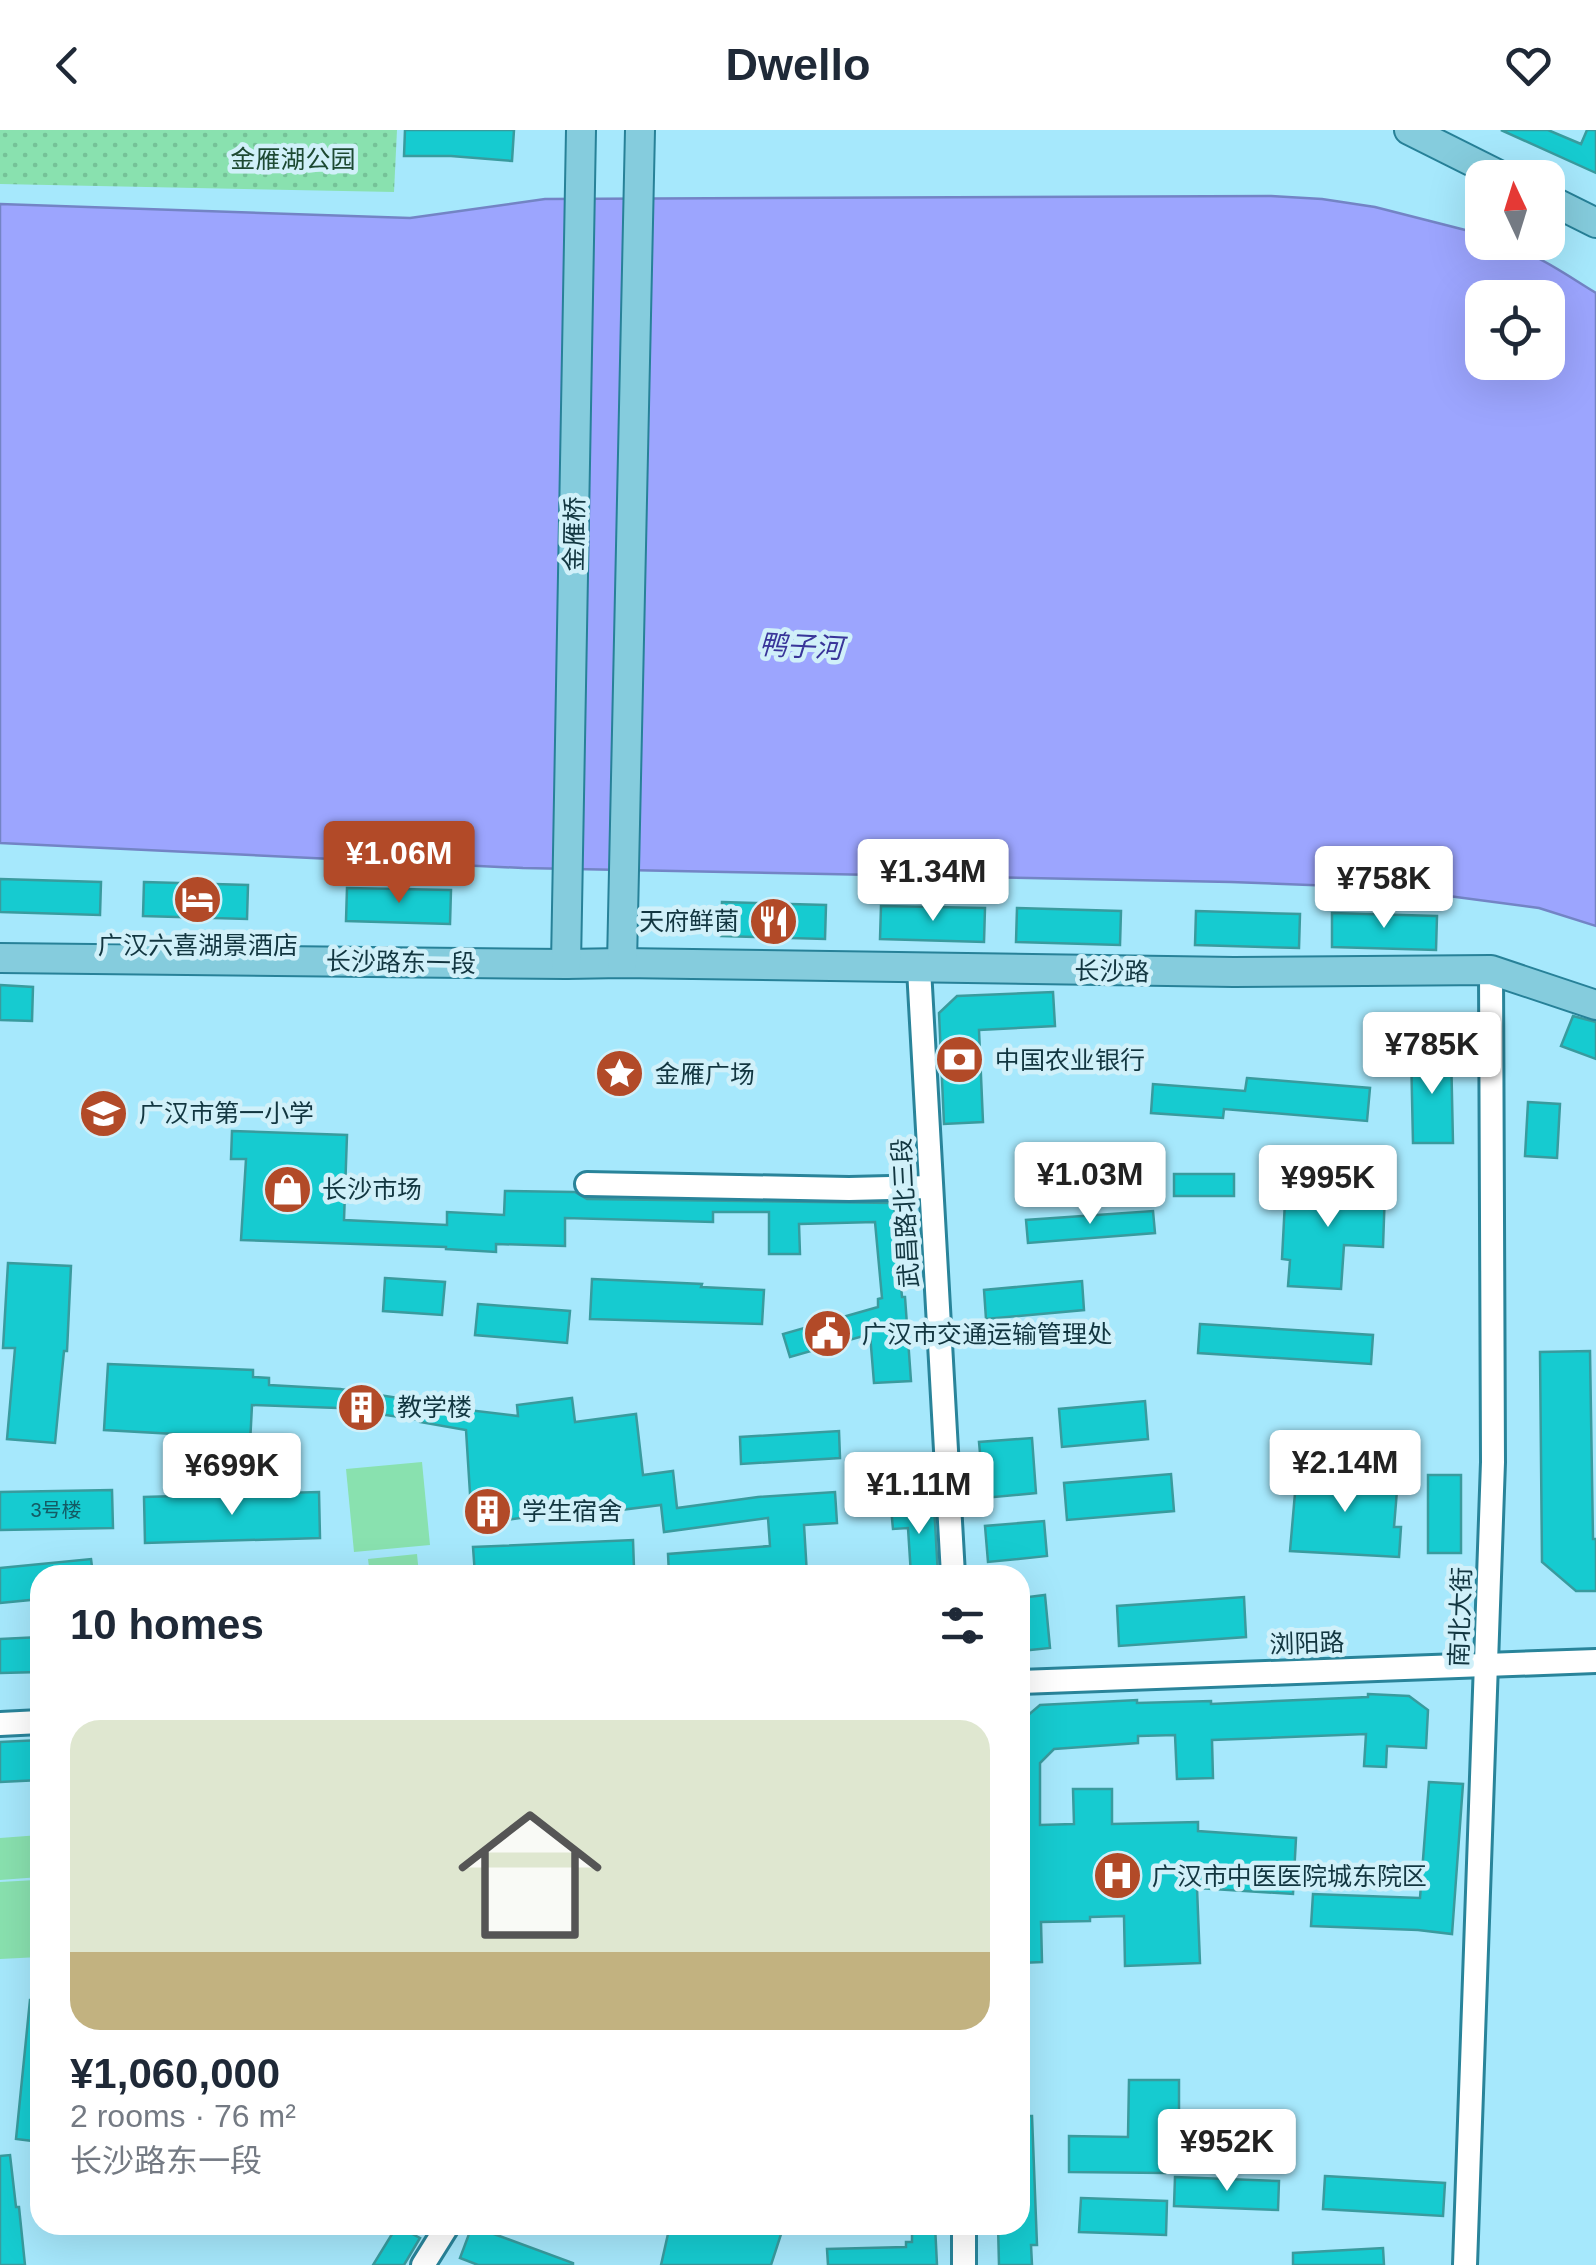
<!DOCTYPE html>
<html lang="en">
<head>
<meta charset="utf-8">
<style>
	:root { --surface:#fff; --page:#f2f2f3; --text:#1f2937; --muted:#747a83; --accent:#b24a28 }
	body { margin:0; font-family:Arial,"Noto Sans SC",sans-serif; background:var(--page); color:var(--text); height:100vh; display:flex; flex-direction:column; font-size:38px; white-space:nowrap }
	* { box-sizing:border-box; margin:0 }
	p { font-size:32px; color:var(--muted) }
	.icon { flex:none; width:55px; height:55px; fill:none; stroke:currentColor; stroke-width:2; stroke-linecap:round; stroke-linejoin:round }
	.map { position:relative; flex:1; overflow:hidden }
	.drawer { position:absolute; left:30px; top:1435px; width:1000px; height:670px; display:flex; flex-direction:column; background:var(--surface); border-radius:30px; box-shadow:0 10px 40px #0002 }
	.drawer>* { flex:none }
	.needle { width:65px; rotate:356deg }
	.controls { position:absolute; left:1465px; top:30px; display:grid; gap:20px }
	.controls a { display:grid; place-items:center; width:100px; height:100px; border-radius:20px; background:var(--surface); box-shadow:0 10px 40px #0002; font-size:50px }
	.price { position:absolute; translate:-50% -85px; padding:0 22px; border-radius:10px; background:#fff; color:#222; font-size:32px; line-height:65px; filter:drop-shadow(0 2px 5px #0008) }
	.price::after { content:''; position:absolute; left:50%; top:60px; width:30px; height:22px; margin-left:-15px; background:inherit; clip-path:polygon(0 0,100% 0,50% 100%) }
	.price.on { background:var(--accent); color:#fff }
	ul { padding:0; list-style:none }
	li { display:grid; align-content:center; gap:20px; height:530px; padding:0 40px }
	li span { display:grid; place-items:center; height:310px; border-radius:30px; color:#555 }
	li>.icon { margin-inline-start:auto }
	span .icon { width:180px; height:180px; fill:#fffc; stroke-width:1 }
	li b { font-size:42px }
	h2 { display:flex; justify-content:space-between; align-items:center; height:120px; padding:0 40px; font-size:42px }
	header { display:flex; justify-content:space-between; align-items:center; height:130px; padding:0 40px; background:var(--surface); font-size:45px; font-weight:700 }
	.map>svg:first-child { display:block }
	.park { fill:url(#park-dots) }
	.garden { fill:#89e1af }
	.water { fill:#9ca5fe; stroke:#7384c5; stroke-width:2.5; fill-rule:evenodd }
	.building { fill:#16cbd0; stroke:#399b9e; stroke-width:2.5 }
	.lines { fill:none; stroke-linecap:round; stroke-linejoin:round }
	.minor-casing { stroke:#29849a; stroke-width:28 }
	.major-casing { stroke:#278198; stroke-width:32 }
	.minor { stroke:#fff; stroke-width:22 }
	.major { stroke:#85ccdd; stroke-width:28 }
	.labels { text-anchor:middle; stroke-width:9; stroke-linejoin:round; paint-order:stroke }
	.number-label { font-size:20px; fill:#135b64 }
	.park-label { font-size:25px; fill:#1d4932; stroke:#d0f0f9 }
	.street-label { font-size:25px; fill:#123640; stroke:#d0f0f9 }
	.poi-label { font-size:25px; fill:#123640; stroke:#d0f0f9; text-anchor:start }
	.water-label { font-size:28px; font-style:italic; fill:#393599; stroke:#d0f0f9 }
</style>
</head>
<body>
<header><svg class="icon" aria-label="back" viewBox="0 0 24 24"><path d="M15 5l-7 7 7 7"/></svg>Dwello<svg class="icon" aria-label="heart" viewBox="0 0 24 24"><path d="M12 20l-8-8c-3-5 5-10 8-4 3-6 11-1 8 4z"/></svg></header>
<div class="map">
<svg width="1596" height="2135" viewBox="0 0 1596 2135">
	<defs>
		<pattern id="park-dots" width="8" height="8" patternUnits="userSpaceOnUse" patternTransform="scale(2.5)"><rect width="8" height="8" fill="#89e1af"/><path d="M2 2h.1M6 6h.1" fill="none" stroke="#75c298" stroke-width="1.8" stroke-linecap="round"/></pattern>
	</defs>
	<rect width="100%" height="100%" fill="#a6e8fc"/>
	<!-- park -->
	<path class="park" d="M0,0H397L394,62L0,54Z"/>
	<!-- garden -->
	<g class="garden">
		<path d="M422,1332L430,1415L354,1422L346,1339Z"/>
		<path d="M417,1424L419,1445H370L368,1429Z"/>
		<path d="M40,1705V1747L0,1750V1708Z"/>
		<path d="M36,1750L40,1827L0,1829V1752Z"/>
	</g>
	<!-- water -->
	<path class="water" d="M1271,66L1322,69L1375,77L1477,103L1482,105V112C1524,113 1561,142 1596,163V796L1539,778L1388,758L1231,752L523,738L0,713V74L410,88L545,69ZM1482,168H1548V232H1482Z"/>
	<!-- building -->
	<g class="building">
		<path d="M405,0H514L512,31L451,26H404Z"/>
		<path d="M1501,0H1548L1581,14L1587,0H1596V43Z"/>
		<path d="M0,749L101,752L100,785L0,782Z"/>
		<path d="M144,752L248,755L247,789L143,786Z"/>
		<path d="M347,758L451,760L450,794L346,791Z"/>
		<path d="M722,772L826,775L825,809L721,806Z"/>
		<path d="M881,776L985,778L984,812L880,809Z"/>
		<path d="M1017,778L1121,781L1120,815L1016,812Z"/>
		<path d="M1196,781L1300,784L1299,818L1195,815Z"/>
		<path d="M1332,783L1437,786L1436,820L1332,817Z"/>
		<path d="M0,855L33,857L32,891L0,890Z"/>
		<path d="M1053,862L1055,896L979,900L983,992L944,994L939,883L957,866Z"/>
		<path d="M1573,886L1596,892V929L1561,916Z"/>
		<path d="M1451,920L1453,1013H1413L1411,921Z"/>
		<path d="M1247,948L1370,958L1367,991L1224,979L1223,988L1151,983L1153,954L1245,961Z"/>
		<path d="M1528,972L1560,974L1557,1028L1525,1026Z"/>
		<path d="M232,1001L347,1005L344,1090L447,1095V1082L504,1085L505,1061L575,1062L587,1069L894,1073L902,1167H905L911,1251L874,1253L870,1204L790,1227L783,1204L878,1177V1169L882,1168L875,1092L799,1094L800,1124H769V1082H713V1092L565,1088V1116L496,1114V1122L446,1119V1117L241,1110L246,1029H231Z"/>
		<path d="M1154,1025L1155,1045L1062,1051L1061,1030Z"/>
		<rect x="1174" y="1044" width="60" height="22"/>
		<path d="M1286,1052L1345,1055V1058L1385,1060L1383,1117L1344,1115L1341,1159L1288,1156L1290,1130L1282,1129Z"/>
		<path d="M1153,1081L1155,1103L1028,1113L1026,1090Z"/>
		<path d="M8,1133L71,1136L67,1221H64L55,1313L7,1309L15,1218H3Z"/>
		<path d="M385,1148L445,1152L442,1185L383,1181Z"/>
		<path d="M592,1149L702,1154L701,1157L764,1160L762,1194L590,1189Z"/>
		<path d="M1082,1151L1084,1180L986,1189L984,1160Z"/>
		<path d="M478,1174L570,1181L567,1213L475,1205Z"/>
		<path d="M1200,1194L1373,1205L1371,1234L1198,1223Z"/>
		<path d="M1590,1221L1593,1409H1596V1461H1576L1542,1432L1540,1222Z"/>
		<path d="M108,1234L253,1240V1247L269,1248V1255L340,1259L451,1276V1278L518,1286L517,1275L572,1268L575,1292L636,1284L643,1345L673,1341L677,1378L758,1367L835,1362L837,1393L804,1395L807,1445H669L668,1424L770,1416L768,1388L664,1402L661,1375L612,1381L611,1375L472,1395L466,1300L420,1292V1290L338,1278L252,1275L250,1314L193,1312V1305L104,1300Z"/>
		<path d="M1145,1271L1148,1309L1062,1317L1059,1279Z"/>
		<path d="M839,1301L840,1328L741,1334L740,1307Z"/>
		<path d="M1032,1308L1036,1363L984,1368L979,1312Z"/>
		<path d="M1297,1340L1398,1348L1394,1397H1401L1399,1427L1290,1421Z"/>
		<path d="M1171,1344L1174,1381L1067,1390L1064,1353Z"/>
		<rect x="1428" y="1345" width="33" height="78"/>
		<path d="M112,1360L113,1398L0,1400V1362Z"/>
		<path d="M319,1362L320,1408L145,1413L144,1367Z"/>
		<path d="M934,1375L938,1445H911L908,1398L893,1399L891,1378Z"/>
		<path d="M1044,1391L1047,1426L988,1432L985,1396Z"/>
		<path d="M633,1410L634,1438L538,1445H475L473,1417Z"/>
		<path d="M91,1429L93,1445H40V1469L0,1473V1438Z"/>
		<path d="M1045,1465L1050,1518L1020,1521V1468Z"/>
		<path d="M1244,1467L1246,1507L1119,1516L1117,1476Z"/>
		<path d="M40,1507V1542L0,1543V1509Z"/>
		<path d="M1368,1564L1409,1566L1428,1580L1426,1618L1387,1616L1386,1637L1364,1636L1366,1604L1212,1610L1213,1648L1177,1649L1175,1605L1138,1606V1613L1054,1619L1040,1633V1695L1074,1694L1073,1659H1112V1694L1198,1692V1701L1296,1708L1293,1764L1197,1758L1200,1833L1125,1836L1124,1786L1090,1787V1791L1041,1792L1042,1832L1020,1833V1592L1040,1575L1137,1570V1573L1211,1571V1574L1368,1567Z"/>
		<path d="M40,1610V1650L0,1652V1612Z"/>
		<path d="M1429,1652L1463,1654L1452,1804L1418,1800L1311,1796L1313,1764L1420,1768Z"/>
		<path d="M30,1870H40V1943L33,2011L16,2009Z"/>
		<path d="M1129,1950H1179V1981H1165V2043L1069,2042V2006L1128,2007Z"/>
		<path d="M1020,1986H1032L1037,2115H1031L1032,2135H999L998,2095H1020Z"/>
		<path d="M10,2025L16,2077H19L25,2135H0V2026Z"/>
		<path d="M1325,2046L1445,2053L1443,2086L1323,2079Z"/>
		<path d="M1175,2047L1279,2051L1278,2080L1174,2076Z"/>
		<path d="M1081,2068L1167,2071L1166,2105L1079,2102Z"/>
		<path d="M670,2095H784L771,2135H661Z"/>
		<path d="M912,2095H935L937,2135H828L827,2119L906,2117V2112H912Z"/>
		<path d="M397,2096L420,2108L404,2135H373Z"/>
		<path d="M472,2096L573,2133V2135H478L460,2128Z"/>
		<path d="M1383,2118L1384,2135H1293V2123Z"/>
	</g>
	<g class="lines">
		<defs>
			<g id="minor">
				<path d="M919,839L953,1445"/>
				<path d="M587,1054L849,1059L931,1057"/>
				<path d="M1020,1552L1596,1531"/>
				<path d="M0,1594L40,1592"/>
				<path d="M423,2135L448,2095"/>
				<path d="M964,2135V2095"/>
				<path d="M1465,2135L1493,1332L1491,840"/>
			</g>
			<g id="major">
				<path d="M1409,0L1505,48"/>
				<path d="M1548,69L1596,93"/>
				<path d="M0,828L566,834L622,833L1234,842L1491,840L1596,875"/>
				<path d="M622,833L640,0"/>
				<path d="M566,834L581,0"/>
			</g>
		</defs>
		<!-- minor casing -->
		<use href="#minor" class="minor-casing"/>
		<!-- major casing -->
		<use href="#major" class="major-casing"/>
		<!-- minor -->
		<use href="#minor" class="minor"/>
		<!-- major -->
		<use href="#major" class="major"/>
	</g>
	<!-- icons -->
	<defs>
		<symbol id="hotel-disc" viewBox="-11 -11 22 22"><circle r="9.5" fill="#b24a28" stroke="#d0f0f9"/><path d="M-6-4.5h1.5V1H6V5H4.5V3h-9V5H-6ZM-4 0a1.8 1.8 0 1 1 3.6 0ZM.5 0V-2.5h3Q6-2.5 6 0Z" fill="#fff"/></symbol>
		<symbol id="restaurant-disc" viewBox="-11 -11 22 22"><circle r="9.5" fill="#b24a28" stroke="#d0f0f9"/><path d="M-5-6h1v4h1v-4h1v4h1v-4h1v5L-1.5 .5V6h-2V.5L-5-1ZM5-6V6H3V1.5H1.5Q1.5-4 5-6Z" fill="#fff"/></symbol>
		<symbol id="bank-disc" viewBox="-11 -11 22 22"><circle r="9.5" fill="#b24a28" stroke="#d0f0f9"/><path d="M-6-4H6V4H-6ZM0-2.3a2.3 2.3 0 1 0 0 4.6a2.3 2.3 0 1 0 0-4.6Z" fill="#fff"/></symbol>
		<symbol id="sight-disc" viewBox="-11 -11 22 22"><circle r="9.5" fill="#b24a28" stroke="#d0f0f9"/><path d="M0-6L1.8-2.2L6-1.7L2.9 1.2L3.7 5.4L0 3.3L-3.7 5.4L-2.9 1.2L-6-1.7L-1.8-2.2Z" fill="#fff"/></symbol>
		<symbol id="school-disc" viewBox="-11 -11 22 22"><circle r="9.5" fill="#b24a28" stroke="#d0f0f9"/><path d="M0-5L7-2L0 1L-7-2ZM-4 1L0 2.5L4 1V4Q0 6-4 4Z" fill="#fff"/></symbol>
		<symbol id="shop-disc" viewBox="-11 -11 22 22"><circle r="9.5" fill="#b24a28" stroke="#d0f0f9"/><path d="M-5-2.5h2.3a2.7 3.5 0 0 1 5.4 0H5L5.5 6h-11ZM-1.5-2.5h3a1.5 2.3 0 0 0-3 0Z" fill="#fff"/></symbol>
		<symbol id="civic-disc" viewBox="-11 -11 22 22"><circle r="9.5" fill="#b24a28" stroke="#d0f0f9"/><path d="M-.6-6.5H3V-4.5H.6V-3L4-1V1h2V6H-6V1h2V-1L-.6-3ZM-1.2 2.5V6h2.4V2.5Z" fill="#fff"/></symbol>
		<symbol id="building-disc" viewBox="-11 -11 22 22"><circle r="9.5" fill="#b24a28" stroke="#d0f0f9"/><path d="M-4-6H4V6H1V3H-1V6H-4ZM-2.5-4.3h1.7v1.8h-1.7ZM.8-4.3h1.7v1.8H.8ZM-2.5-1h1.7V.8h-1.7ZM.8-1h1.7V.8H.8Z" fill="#fff"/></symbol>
		<symbol id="hospital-disc" viewBox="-11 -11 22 22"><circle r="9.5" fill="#b24a28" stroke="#d0f0f9"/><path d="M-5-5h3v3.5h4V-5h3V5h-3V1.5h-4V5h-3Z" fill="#fff"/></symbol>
	</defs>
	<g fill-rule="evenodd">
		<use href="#hotel-disc" x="170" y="742" width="55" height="55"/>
		<use href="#restaurant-disc" x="746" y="764" width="55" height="55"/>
		<use href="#bank-disc" x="932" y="902" width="55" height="55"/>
		<use href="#sight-disc" x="592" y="916" width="55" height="55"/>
		<use href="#school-disc" x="76" y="956" width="55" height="55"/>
		<use href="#shop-disc" x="260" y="1032" width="55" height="55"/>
		<use href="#civic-disc" x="800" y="1176" width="55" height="55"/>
		<use href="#building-disc" x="334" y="1250" width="55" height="55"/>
		<use href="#building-disc" x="460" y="1354" width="55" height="55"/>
		<use href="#hospital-disc" x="1090" y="1718" width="55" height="55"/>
	</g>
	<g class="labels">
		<!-- number labels -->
		<g class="number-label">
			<text x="56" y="1387">3号楼</text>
		</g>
		<!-- park labels -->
		<g class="park-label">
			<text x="293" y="38">金雁湖公园</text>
		</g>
		<!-- street labels -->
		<g class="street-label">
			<text transform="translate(574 404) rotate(-89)" y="9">金雁桥</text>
			<text transform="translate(401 832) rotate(1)" y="9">长沙路东一段</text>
			<text transform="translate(1112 841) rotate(1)" y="9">长沙路</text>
			<text transform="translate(905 1083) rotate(-93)" y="9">武昌路北三段</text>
			<text transform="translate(1460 1487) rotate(-88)" y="9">南北大街</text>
			<text transform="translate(1307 1513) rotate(-2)" y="9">浏阳路</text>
		</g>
		<!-- poi labels -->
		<g class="poi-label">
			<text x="739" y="800" text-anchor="end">天府鲜菌</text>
			<text x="198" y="824" text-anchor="middle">广汉六喜湖景酒店</text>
			<text x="995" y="939">中国农业银行</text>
			<text x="655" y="953">金雁广场</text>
			<text x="139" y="992">广汉市第一小学</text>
			<text x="322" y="1068">长沙市场</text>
			<text x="862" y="1213">广汉市交通运输管理处</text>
			<text x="397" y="1286">教学楼</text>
			<text x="522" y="1390">学生宿舍</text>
			<text x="1152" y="1755">广汉市中医医院城东院区</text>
		</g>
		<!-- water labels -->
		<g class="water-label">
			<text transform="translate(801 516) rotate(3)" y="10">鸭子河</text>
		</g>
	</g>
</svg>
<div class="controls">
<a><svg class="needle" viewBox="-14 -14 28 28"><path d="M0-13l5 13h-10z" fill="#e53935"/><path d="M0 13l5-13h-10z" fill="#747a83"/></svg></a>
<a><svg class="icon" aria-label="locate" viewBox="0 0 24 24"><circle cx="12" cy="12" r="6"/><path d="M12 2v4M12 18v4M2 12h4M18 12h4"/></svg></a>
</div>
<b class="price on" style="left:399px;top:776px">¥1.06M</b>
<b class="price" style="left:933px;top:794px">¥1.34M</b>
<b class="price" style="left:1384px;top:801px">¥758K</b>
<b class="price" style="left:1432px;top:967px">¥785K</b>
<b class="price" style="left:1090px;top:1097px">¥1.03M</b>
<b class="price" style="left:1328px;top:1100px">¥995K</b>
<b class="price" style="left:1345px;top:1385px">¥2.14M</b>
<b class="price" style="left:232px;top:1388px">¥699K</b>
<b class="price" style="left:919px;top:1407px">¥1.11M</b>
<b class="price" style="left:1227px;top:2064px">¥952K</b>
<section class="drawer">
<h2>10 homes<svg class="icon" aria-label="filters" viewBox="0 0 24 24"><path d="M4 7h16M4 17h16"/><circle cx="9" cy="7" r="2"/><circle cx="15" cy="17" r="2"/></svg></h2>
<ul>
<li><span style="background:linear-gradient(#dfe7d0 75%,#c2b280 0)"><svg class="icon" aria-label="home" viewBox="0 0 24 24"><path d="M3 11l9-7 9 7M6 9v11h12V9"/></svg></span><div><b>¥1,060,000</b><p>2 rooms · 76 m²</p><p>长沙路东一段</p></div></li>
</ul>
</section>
</div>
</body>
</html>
